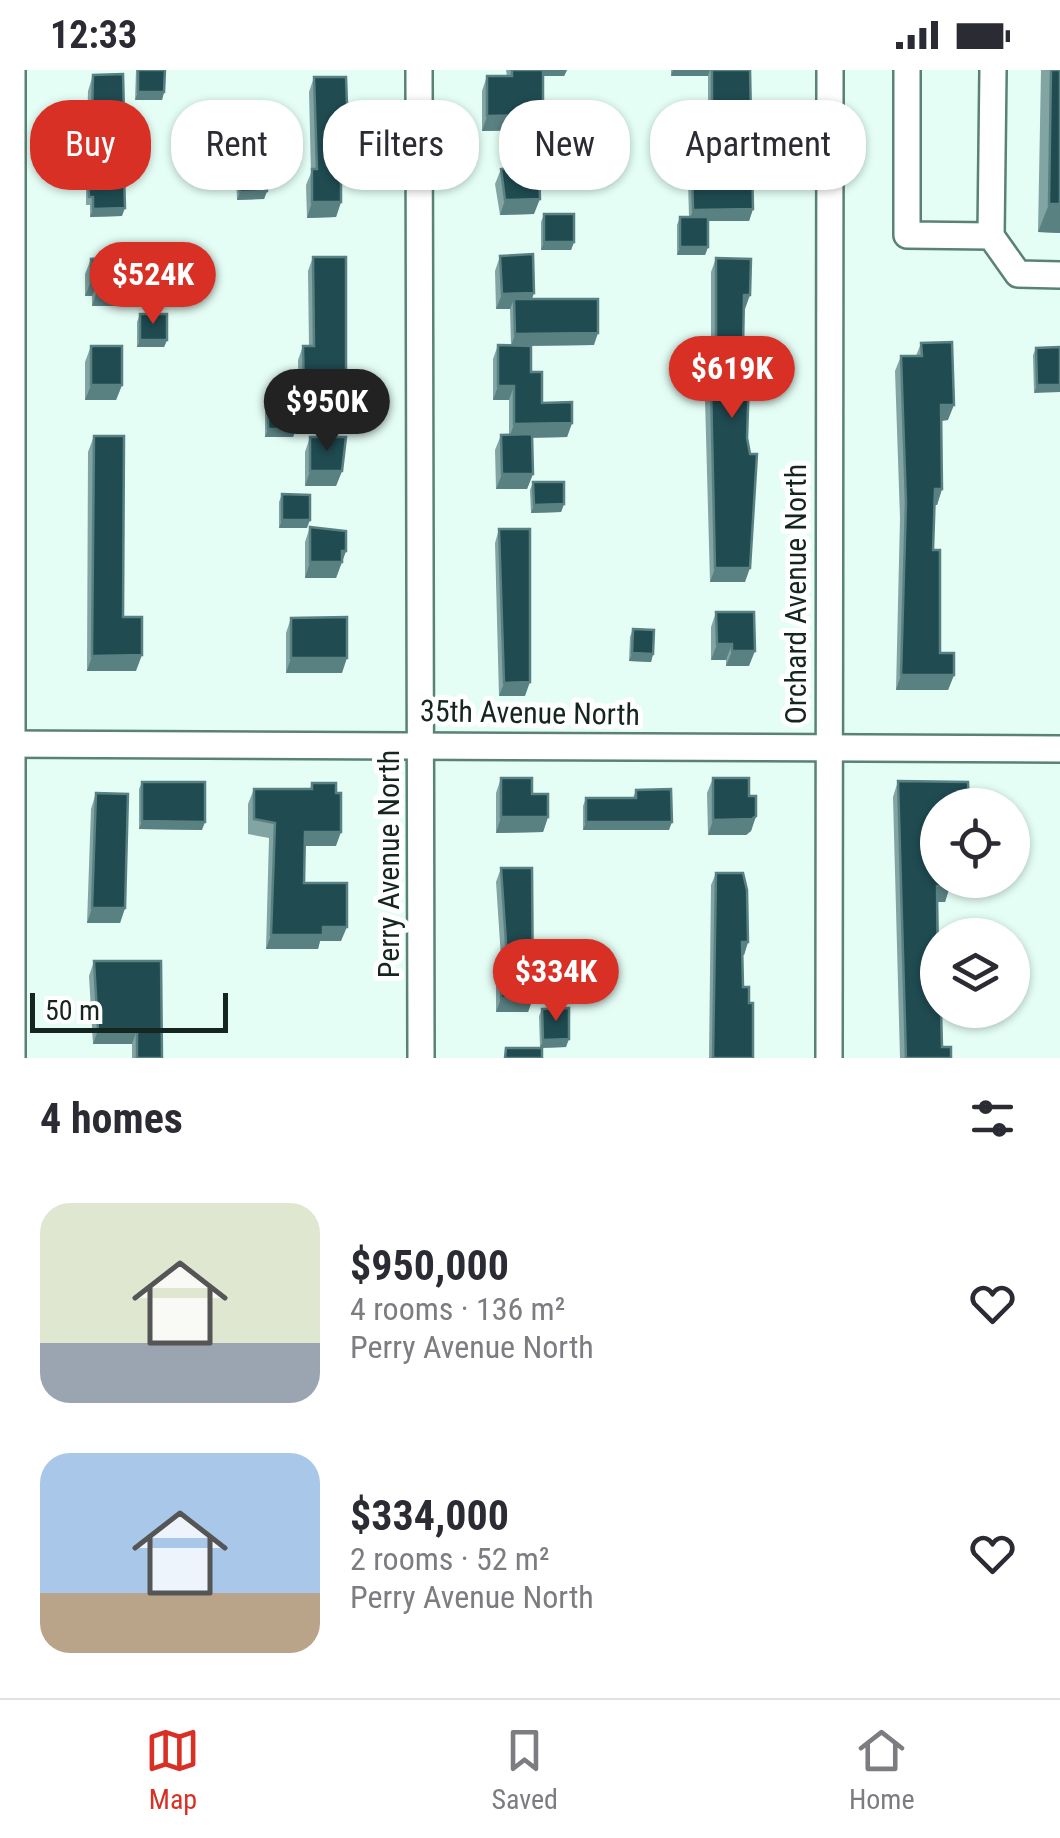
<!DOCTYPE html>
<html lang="en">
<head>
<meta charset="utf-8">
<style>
	:root { --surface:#fff; --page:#f7f7f7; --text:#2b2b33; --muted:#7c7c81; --line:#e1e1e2; --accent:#d93025 }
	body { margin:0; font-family:"Roboto Condensed",sans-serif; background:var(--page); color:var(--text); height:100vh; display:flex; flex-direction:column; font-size:38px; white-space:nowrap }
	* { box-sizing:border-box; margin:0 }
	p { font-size:32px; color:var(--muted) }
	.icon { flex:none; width:55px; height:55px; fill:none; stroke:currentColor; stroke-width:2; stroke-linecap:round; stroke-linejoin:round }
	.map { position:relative; height:988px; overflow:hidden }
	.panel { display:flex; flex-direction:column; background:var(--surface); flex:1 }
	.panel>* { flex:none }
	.hud { position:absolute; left:30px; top:30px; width:1000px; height:90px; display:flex; gap:20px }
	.fabs { position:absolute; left:920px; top:718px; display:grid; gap:20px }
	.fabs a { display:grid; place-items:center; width:110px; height:110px; border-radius:50%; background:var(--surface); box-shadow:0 2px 8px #0004; font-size:50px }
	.scale { position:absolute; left:30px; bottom:25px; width:198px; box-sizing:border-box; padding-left:10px; border:5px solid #152520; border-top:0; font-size:28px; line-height:35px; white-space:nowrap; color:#152520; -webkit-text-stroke:8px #fff; paint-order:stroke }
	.price { position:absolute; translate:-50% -85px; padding:0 22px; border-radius:35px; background:var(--accent); color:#fff; font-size:32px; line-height:65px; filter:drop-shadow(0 2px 5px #0008) }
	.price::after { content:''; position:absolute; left:50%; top:60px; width:30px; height:22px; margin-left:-15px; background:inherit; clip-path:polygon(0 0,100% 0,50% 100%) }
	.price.on { background:#222; color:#fff }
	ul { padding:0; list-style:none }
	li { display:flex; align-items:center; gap:30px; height:250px; padding:0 40px }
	li span { display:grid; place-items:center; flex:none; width:280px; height:200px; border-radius:30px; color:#555 }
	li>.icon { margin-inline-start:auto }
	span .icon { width:120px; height:120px; fill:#fffc; stroke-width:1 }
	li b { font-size:42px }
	h2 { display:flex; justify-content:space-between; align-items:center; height:120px; padding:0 40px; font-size:42px }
	.chip { padding:0 35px; border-radius:40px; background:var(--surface); box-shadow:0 2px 8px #0004; font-size:35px; line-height:90px }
	.chip.on { background:var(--accent); color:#fff }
	.status { display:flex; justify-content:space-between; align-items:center; height:70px; padding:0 50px; background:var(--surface); direction:ltr }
	.status svg { height:28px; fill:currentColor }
	.dock { display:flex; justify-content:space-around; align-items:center; height:140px; border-top:2px solid var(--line); background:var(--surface); font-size:28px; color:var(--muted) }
	.dock a { display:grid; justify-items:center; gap:5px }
	.dock .on { color:var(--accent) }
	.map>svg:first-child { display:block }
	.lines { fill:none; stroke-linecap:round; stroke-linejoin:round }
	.minor-casing { stroke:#598175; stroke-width:30 }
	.minor { stroke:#fff; stroke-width:25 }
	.wall { fill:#82a4a3 }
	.shaded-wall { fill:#5a8182 }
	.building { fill:#1f4b51; stroke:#5a8182; stroke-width:2.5 }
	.labels { text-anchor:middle; stroke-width:10; stroke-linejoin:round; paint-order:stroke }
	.street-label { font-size:30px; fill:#152520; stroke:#fff }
</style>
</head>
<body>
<div class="status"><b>12:33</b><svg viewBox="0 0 49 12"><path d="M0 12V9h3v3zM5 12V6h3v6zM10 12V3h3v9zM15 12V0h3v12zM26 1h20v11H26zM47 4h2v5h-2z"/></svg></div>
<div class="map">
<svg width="1060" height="988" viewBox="0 0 1060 988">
	<rect width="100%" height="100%" fill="#e4fef5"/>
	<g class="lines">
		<defs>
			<g id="minor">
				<path d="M12,0V988"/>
				<path d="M419,0L421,988"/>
				<path d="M907,0V165L991,166L1018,204L1060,205"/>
				<path d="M991,166L993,0"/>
				<path d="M0,674L1060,679"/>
				<path d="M829,988L830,0"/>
			</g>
		</defs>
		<!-- minor casing -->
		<use href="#minor" class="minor-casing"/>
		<!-- minor -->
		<use href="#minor" class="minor"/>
	</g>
	<!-- wall -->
	<g class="wall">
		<path d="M136,0H165L164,22L162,30H135Z"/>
		<path d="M506,0H567L564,6H543L540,54L585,95L539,96L534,144L500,145L495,114L501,99L535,96V60L482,61V21L487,6H507Z"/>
		<path d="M671,0H750L753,139L749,151H708V177L705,185H677V155L680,147H689L688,111L692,100H708V6H671Z"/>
		<path d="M1041,0H1060V163L1038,162Z"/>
		<path d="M93,5L119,57L87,59L88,21Z"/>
		<path d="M314,7L348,62L341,78V132L336,147L307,148L306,115L311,103L309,22Z"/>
		<path d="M239,96L267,121L264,129L237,130L236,104Z"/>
		<path d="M88,107L122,146L90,147V135H86V115Z"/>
		<path d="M544,144L574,172L571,180H541V152Z"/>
		<path d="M500,186L532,229L594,275L531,276V302L542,333L572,353L567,367L532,368L533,404L527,419H496L495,380L501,365H509V330H493V289L498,275H511L510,239H496L495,201Z"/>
		<path d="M313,187L341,340L299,341L298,290L303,276H309L308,201Z"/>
		<path d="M716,188L745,239H744L743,279L747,368L745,512H710L705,329L711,315V202Z"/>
		<path d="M91,189L127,221L121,236H92V226H85V204Z"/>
		<path d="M140,244L167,270L164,277H137V252Z"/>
		<path d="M921,273L948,350L942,351V419L937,435H934L933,480L940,583L954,605L948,620H896L900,448L895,301L901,286H916Z"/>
		<path d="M91,276L122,315L116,330H85V292Z"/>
		<path d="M1060,277L1034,323L1033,285L1036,278Z"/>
		<path d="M268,326L296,359L293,367H265V334Z"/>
		<path d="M94,366L123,547L136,601H87L88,382Z"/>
		<path d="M310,367L342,401L336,416H305V382Z"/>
		<path d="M533,412L564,434L561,442L531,443L530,420Z"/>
		<path d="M282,424L307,458H279V432Z"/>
		<path d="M310,457L346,481L336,508H305V472Z"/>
		<path d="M499,459L525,626H499L495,473Z"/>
		<path d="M716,542L749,596H726V590H711V557Z"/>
		<path d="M291,548L342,603H286V563Z"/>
		<path d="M633,559L653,584L651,592L629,591L630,567Z"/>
		<path d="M501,708L532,724L548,747L543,762L496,763V723Z"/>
		<path d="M713,708L749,726L756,746L751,761L746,765H708L707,723Z"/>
		<path d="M898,711L938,735V756H934V794L950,816L945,832H938L942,977L951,988H900L893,727Z"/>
		<path d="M142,712L202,760L139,759V719Z"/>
		<path d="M312,713L336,776H305L304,813L341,871H320L318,879H266L269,768L248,764V734L254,719H310Z"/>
		<path d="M636,720L669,760H583V736L586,728H633Z"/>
		<path d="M96,723L125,838L120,853H87L91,739Z"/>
		<path d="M501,798L533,928L528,942H496V902L501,888L496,812Z"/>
		<path d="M716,803L748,872L744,885H742L743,917L749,933L753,988H709L711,815Z"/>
		<path d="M94,891L162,988H132V974H93L89,906Z"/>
		<path d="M542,939L566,977L540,978L539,946Z"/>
	</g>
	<!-- shaded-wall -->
	<g class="shaded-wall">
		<path d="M540,0H567L564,6H537Z"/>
		<path d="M673,0H710L708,6H671Z"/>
		<path d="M138,22H164L162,30H135Z"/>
		<path d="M124,42L119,57L87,59L92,44Z"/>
		<path d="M543,45L538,60L537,54L535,60L482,61L487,46Z"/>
		<path d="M341,62H348L342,78H335Z"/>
		<path d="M587,87L585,95L535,96L538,88Z"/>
		<path d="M267,121L264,129L237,130L240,122Z"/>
		<path d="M540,129L534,144L500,145L505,130Z"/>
		<path d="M312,132H341L336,147L307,148Z"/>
		<path d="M1049,134H1060V163L1038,162Z"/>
		<path d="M125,138L122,146L90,147L93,139Z"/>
		<path d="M753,139L749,151H689L693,140Z"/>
		<path d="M544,172H574L571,180H541Z"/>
		<path d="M680,177H708L705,185H677Z"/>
		<path d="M91,211H98L92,226H85Z"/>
		<path d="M97,221H127L121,236H92Z"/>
		<path d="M534,223L529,238L514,229L510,239H496L502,224Z"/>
		<path d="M744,225H750L745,239H739Z"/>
		<path d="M598,263L594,275L511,276L515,264Z"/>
		<path d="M140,270H167L164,277H137Z"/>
		<path d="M91,315H122L116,330H85Z"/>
		<path d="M1037,315H1060V322L1034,323Z"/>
		<path d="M498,316H514L509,330H493Z"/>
		<path d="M346,326L341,340L299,341L304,327Z"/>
		<path d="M941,335H954L948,350L936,351Z"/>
		<path d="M572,353L567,367L509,368L514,354Z"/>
		<path d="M268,359H296L293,367H265Z"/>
		<path d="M310,401H342L336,416H305Z"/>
		<path d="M502,404H533L527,419H496Z"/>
		<path d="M935,419H942L937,435H929Z"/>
		<path d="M564,434L561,442L531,443L534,435Z"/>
		<path d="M282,450H310L307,458H279Z"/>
		<path d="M342,481H346L336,508H305L310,492Z"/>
		<path d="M715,498H750L745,512H710Z"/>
		<path d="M717,574H732L726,590H711Z"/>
		<path d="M732,581H755L749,596H726Z"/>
		<path d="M632,583L653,584L651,592L629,591Z"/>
		<path d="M142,585L136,601H87L92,586Z"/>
		<path d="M291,588H347L342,603H286Z"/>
		<path d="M901,605H954L948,620H896Z"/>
		<path d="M530,612L525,626H499L504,613Z"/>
		<path d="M934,741H938V756H929Z"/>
		<path d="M756,746L751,761L746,765H708L713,750Z"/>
		<path d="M501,747H548L543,762L496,763Z"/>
		<path d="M142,751L205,752L202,760L139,759Z"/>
		<path d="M586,752H672L669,760H583Z"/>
		<path d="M305,762H341L336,776H300Z"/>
		<path d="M937,816H950L945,832H932Z"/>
		<path d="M92,838H125L120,853H87Z"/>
		<path d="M323,857H347L341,871H320L318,879H266L271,865Z"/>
		<path d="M742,872H748L744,885H737Z"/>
		<path d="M501,928H533L528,942H496Z"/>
		<path d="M98,960H137L132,974H93Z"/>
		<path d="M569,969L566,977L540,978L543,970Z"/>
	</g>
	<!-- building -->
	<g class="building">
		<path d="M138,0H165L164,22H138Z"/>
		<path d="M512,0H543V45L487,46V6H512Z"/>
		<path d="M712,0H750L753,139L693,140L692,100H712Z"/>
		<path d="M1051,0H1060V134H1049Z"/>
		<path d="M123,4L124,42L92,44L93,5Z"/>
		<path d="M314,7H346L348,62H341V132H312V99H317Z"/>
		<path d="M586,53L587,87L538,88L537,54Z"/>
		<path d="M266,95L267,121L240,122L239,96Z"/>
		<path d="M539,95L540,129L505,130L501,99Z"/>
		<path d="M124,104L125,138L93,139V127H89L88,107Z"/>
		<rect x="544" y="144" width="30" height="28"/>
		<rect x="680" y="147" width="28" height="30"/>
		<path d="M533,184L534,223L502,224L500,186Z"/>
		<path d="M127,186V221H97L98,211H91V189Z"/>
		<path d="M313,187H346V326L304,327L303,276H314Z"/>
		<path d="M716,188L751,189L750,225H744L743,279H750L747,368L750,384H757L750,498H715L711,315H716Z"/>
		<path d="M514,229H598V263L515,264Z"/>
		<rect x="140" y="244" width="27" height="26"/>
		<path d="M952,272L954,335H941L942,419H935L933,480H940V583H954V605H901L906,433L901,286H922L921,273Z"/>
		<path d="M498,275L531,276V302H542V333L572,332V353L514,354V316H498Z"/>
		<rect x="91" y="276" width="31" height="39"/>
		<path d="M1060,277V315H1037L1036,278Z"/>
		<path d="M268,326H295L296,359H268Z"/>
		<path d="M532,364L533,404H502L501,365Z"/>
		<path d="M94,366H124L123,547H142V585L92,586Z"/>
		<path d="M310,367H346L342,401H310Z"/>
		<path d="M533,412H564V434L534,435Z"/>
		<path d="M282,424L310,425V450H282Z"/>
		<path d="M310,457L346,461V481H342V492H310Z"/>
		<path d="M499,459H530V612L504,613Z"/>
		<path d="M716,542H754L755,581H732V574H717Z"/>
		<path d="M347,547V588H291V548Z"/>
		<path d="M633,559L654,560L653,584L632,583Z"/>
		<path d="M501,708H532V724H548V747H501Z"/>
		<path d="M713,708H749V726H756V746L752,749L713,750Z"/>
		<path d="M898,711L968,712L969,735H938V741H934V794H938V810H950V816H937L938,940H941L942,977H951V988H906Z"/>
		<path d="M142,712H205V752L142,751Z"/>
		<path d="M312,713H336V723H341V762H305L304,813H347V857H323V865H271L275,753L254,749V719H312Z"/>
		<path d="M671,719L672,752H586V728H636V720Z"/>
		<path d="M96,723L128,724L125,838H92Z"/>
		<path d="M501,798H532L533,928H501V888H507Z"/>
		<path d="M716,803H743L747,820L748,872H742L743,917H749V933H753V988H713Z"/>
		<path d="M94,891H161L162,988H137V960H98Z"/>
		<path d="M569,938V969L543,970L542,939Z"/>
		<path d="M506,978H542V988H505Z"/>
	</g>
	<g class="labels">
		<!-- street labels -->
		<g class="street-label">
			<text transform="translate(796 524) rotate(-90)" y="10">Orchard Avenue North</text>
			<text transform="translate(530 643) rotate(1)" y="10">35th Avenue North</text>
			<text transform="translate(389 794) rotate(-90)" y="10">Perry Avenue North</text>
		</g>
	</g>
</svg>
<div class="fabs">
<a><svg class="icon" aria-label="locate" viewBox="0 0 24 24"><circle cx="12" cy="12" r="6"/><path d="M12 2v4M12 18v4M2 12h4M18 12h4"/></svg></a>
<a><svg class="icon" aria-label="layers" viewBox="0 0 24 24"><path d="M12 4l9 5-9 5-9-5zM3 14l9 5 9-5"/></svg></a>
</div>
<div class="scale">50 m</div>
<b class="price" style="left:153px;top:257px">$524K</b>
<b class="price" style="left:732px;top:351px">$619K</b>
<b class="price on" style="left:327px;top:384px">$950K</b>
<b class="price" style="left:556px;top:954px">$334K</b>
<div class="hud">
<a class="chip on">Buy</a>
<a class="chip">Rent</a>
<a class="chip">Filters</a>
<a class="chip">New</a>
<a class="chip">Apartment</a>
</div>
</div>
<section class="panel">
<h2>4 homes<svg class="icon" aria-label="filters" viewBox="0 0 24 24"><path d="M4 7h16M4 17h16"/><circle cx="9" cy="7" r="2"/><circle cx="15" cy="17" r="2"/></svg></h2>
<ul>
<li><span style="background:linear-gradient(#dfe7d0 70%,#9aa5b1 0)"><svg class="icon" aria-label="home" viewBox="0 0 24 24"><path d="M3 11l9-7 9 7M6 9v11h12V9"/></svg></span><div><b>$950,000</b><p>4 rooms · 136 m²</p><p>Perry Avenue North</p></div><svg class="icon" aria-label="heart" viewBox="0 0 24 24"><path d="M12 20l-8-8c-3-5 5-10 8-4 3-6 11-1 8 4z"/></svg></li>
<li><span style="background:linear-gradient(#a9c7e8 70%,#b9a48a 0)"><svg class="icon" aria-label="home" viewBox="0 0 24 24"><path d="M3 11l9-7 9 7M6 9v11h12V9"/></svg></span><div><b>$334,000</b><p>2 rooms · 52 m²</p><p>Perry Avenue North</p></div><svg class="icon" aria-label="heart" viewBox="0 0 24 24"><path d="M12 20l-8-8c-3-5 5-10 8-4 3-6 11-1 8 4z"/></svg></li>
</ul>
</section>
<nav class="dock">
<a class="on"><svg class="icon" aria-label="map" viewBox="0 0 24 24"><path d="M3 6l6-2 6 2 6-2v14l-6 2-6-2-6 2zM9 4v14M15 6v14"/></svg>Map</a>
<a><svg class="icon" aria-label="saved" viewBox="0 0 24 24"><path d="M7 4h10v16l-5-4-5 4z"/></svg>Saved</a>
<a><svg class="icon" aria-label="home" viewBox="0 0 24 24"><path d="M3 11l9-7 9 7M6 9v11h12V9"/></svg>Home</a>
</nav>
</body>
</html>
